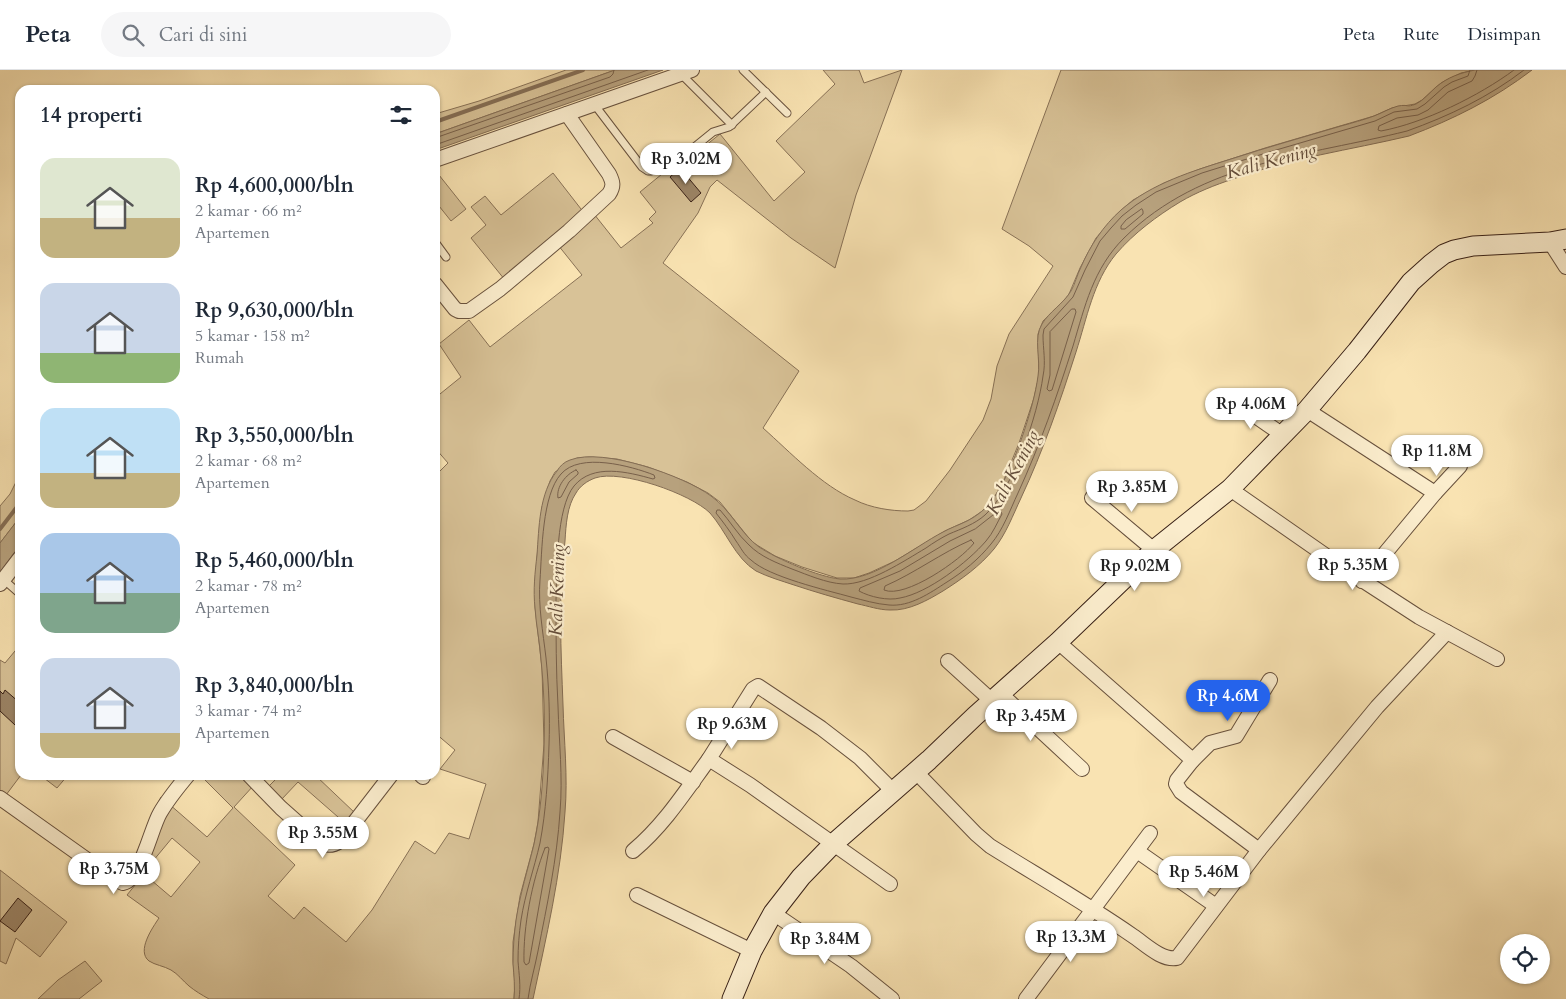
<!DOCTYPE html>
<html lang="id">
<head>
<meta charset="utf-8">
<style>
	:root { --surface:#fff; --page:#f6f6f7; --text:#1f2937; --muted:#747a83; --line:#e0e1e3; --accent:#2563eb }
	body { margin:0; font-family:Cardo,serif; background:var(--page); color:var(--text); height:100vh; display:flex; flex-direction:column; font-size:19px; white-space:nowrap }
	* { box-sizing:border-box; margin:0 }
	p { font-size:16px; color:var(--muted) }
	.icon { flex:none; width:28px; height:28px; fill:none; stroke:currentColor; stroke-width:2; stroke-linecap:round; stroke-linejoin:round }
	.map { position:relative; flex:1; overflow:hidden }
	.side { position:absolute; left:15px; top:15px; width:425px; height:695px; display:flex; flex-direction:column; background:var(--surface); border-radius:15px; box-shadow:0 1px 4px #0004 }
	.side>* { flex:none }
	.fabs { position:absolute; left:1500px; top:864px; display:grid; gap:10px }
	.fabs a { display:grid; place-items:center; width:50px; height:50px; border-radius:50%; background:var(--surface); box-shadow:0 1px 4px #0004; font-size:25px }
	.price { position:absolute; translate:-50% -42px; padding:0 11px; border-radius:18px; background:#fff; color:#222; font-size:16px; line-height:32px; filter:drop-shadow(0 1px 2px #0008) }
	.price::after { content:''; position:absolute; left:50%; top:30px; width:15px; height:11px; margin-left:-8px; background:inherit; clip-path:polygon(0 0,100% 0,50% 100%) }
	.price.on { background:var(--accent); color:#fff }
	ul { padding:0; list-style:none }
	li { display:flex; align-items:center; gap:15px; height:125px; padding:0 25px }
	li span { display:grid; place-items:center; flex:none; width:140px; height:100px; border-radius:15px; color:#555 }
	li>.icon { margin-inline-start:auto }
	span .icon { width:60px; height:60px; fill:#fffc; stroke-width:1 }
	li b { font-size:21px }
	h2 { display:flex; justify-content:space-between; align-items:center; height:60px; padding:0 25px; font-size:21px }
	header { display:flex; align-items:center; gap:30px; box-sizing:border-box; height:70px; padding:0 25px; background:var(--surface); border-bottom:1px solid var(--line) }
	header strong { font-size:24px }
	nav { display:flex; gap:28px; margin-inline-start:auto; font-size:18px }
	.search { width:350px; height:45px; background:var(--page); display:flex; align-items:center; gap:12px; box-sizing:border-box; padding:0 18px; border-radius:28px; color:var(--muted); font-size:19px }
	.map>svg:first-child { display:block }
	.green { fill:#d8c297; stroke:#887156 }
	.water { fill:#b7a17d; stroke:#846d54 }
	.lines { fill:none; stroke-linecap:round; stroke-linejoin:round }
	.shore { stroke:#78604a; stroke-width:1 }
	.stream { stroke:#846d54; stroke-width:4 }
	.building { fill:#9c8567; stroke:#382016 }
	.lane-casing { stroke:#68513d; stroke-width:9 }
	.street-casing { stroke:#68513d; stroke-width:16 }
	.secondary-casing { stroke:#382016; stroke-width:21 }
	.lane { stroke:#fbedcd; stroke-width:7 }
	.street { stroke:#fbedcd; stroke-width:14 }
	.secondary { stroke:#fbedcd; stroke-width:19 }
	.labels { text-anchor:middle; stroke-width:4.5; stroke-linejoin:round; paint-order:stroke }
	.water-label { font-size:19px; font-style:italic; fill:#644d3a; stroke:#fbedcd }
</style>
</head>
<body>
<header>
<strong>Peta</strong>
<div class="search"><svg class="icon" aria-label="search" viewBox="0 0 24 24"><circle cx="10" cy="10" r="6"/><path d="M15 15l6 6"/></svg>Cari di sini</div>
<nav><a>Peta</a><a>Rute</a><a>Disimpan</a></nav>
</header>
<div class="map">
<svg width="1566" height="929" viewBox="0 0 1566 929">
	<rect width="100%" height="100%" fill="#f9e3b2"/>
	<filter id="stains"><feTurbulence type="fractalNoise" baseFrequency=".004" numOctaves="4"/><feColorMatrix values="0 0 0 0 .2 0 0 0 0 .09 0 0 0 0 .02 0 0 0 .5 -.17"/></filter>
	<radialGradient id="worn" r=".72"><stop offset=".6" stop-color="#630" stop-opacity="0"/><stop offset="1" stop-color="#630" stop-opacity=".3"/></radialGradient>
	<!-- green -->
	<g class="green">
		<path d="M566,0H615L435,64V44L479,31Z"/>
		<path d="M823,0H859L864,13L902,0L856,125L835,198L791,168L717,110L710,117L698,143L663,193L799,301L763,358C790,382 822,416 855,430C871,438 891,441 908,441L914,440L926,431L950,400L983,350L991,329L997,296L1009,264L1053,196L1029,176L1002,159L1061,0H1475L1461,3L1441,13L1422,30L1415,34L1392,38L1374,46L1265,78L1200,99L1164,113L1133,130L1119,142L1096,168L1080,198L1069,224L1064,231L1043,251L1038,264L1039,305L1034,328L1019,373L1003,412L992,431L981,442L969,450L945,461L895,491L869,503L854,508H837L802,497L775,486L752,472L720,432L708,423L687,412L648,397L617,389L589,387L577,388L555,402L550,411L542,437L537,487L535,537L542,598L544,674L538,752L534,774L520,826L513,872V891L515,914L514,929H209C202,925 195,921 189,916C183,911 178,904 171,900C164,896 155,895 149,891C136,881 153,857 159,848L127,825L144,804L171,827L200,792L172,768L153,791L138,780L150,749L161,727L207,767L233,738L200,705H245L254,715L234,737L295,795L268,826L294,849L304,837L346,872L372,840L415,771L435,784L449,763L469,769L486,714L440,699L455,680L435,663V406L448,393L435,378V328L461,307L439,274L469,250L490,277L582,205L554,170L505,210L471,168L486,155L471,137L485,126L501,145L553,103L588,148L594,144L621,178L653,153L649,149L656,142L640,122L662,104L690,88L720,64L774,131L805,102L776,71L835,14Z"/>
		<path d="M435,100L466,139L451,151L435,131Z"/>
		<path d="M20,404V447L0,473V436L10,424Z"/>
		<path d="M20,575L21,705L0,733V590L5,593Z"/>
		<path d="M40,705H68L57,718Z"/>
		<path d="M280,705H315L355,743L346,754L298,712L281,730L268,717Z"/>
		<path d="M0,800L67,852L40,887L16,868L6,894L0,891Z"/>
		<path d="M85,891L102,911L79,929H38L58,910Z"/>
	</g>
	<!-- water -->
	<g class="water">
		<path d="M615,0H663L435,80V64Z"/>
		<path d="M1475,0H1532C1494,29 1454,49 1409,66C1350,80 1290,88 1233,109C1215,115 1197,122 1180,132C1157,146 1134,163 1116,184C1093,212 1087,248 1076,282C1060,332 1043,381 1021,428C1013,445 1006,464 994,479C980,496 962,509 943,521C928,530 909,541 890,540C879,540 868,536 858,534C836,528 815,522 794,515C782,511 768,507 756,501C735,488 726,461 710,443C691,424 621,399 595,408C587,411 580,416 576,423C567,436 566,455 565,471C558,525 561,581 563,635C564,671 568,707 565,742C561,805 546,868 533,929H514C515,917 514,906 513,894C513,879 514,865 516,850C520,824 528,799 534,774C541,742 543,710 544,678C545,649 544,619 541,590C540,573 536,555 535,538C533,520 535,502 537,485C539,458 539,423 557,401C560,396 564,392 570,390C603,377 684,406 711,426C731,440 740,463 759,477C777,489 819,507 840,509C874,511 914,477 943,462C950,458 959,455 967,451C977,446 987,438 993,429C1012,403 1034,338 1038,306C1041,290 1033,268 1042,254C1049,242 1063,234 1071,221C1075,214 1077,205 1081,197C1090,176 1103,156 1121,140C1152,113 1193,101 1231,89C1268,77 1304,67 1341,56C1352,53 1363,50 1374,46C1382,43 1390,38 1398,36C1409,34 1406,38 1416,34C1424,30 1429,23 1436,17C1448,7 1460,3 1475,0Z"/>
		<path d="M20,447V475L0,502V473Z"/>
	</g>
	<g class="lines">
		<!-- shore -->
		<g class="shore">
			<path d="M1470,0L1468,6L1452,12L1444,17L1425,34L1417,39L1394,42L1375,51L1266,83L1202,103L1156,122L1136,135L1122,146L1111,158L1100,171L1085,200L1073,227L1044,259L1043,265C1043,279 1046,292 1043,306C1038,344 1013,420 985,445C975,454 961,459 949,464C941,468 933,473 926,478C904,491 868,515 843,514C826,513 808,505 792,499C777,493 761,487 749,475C738,465 730,451 720,440H717L716,443C723,452 730,461 736,471C741,478 744,485 751,490C769,507 826,520 851,527C863,530 876,534 889,535C910,537 930,523 947,512C963,502 979,489 991,474C1003,460 1010,440 1018,423C1040,375 1057,326 1073,276C1085,236 1093,199 1124,168C1202,91 1308,86 1407,61C1449,46 1489,27 1524,0"/>
			<path d="M1477,0L1475,6L1472,11L1448,22L1428,40L1418,45L1397,48L1379,56L1378,60L1381,61C1424,53 1479,26 1514,0"/>
			<path d="M435,68L610,7L613,4L614,0"/>
			<path d="M435,75L648,0"/>
			<path d="M1142,139L1143,141V144L1125,159H1121V156L1126,150Z"/>
			<path d="M1072,239H1075L1076,242L1052,320L1049,321L1047,319L1050,305V262Z"/>
			<path d="M576,400L578,402V404L569,412L561,427L558,428C556,417 566,404 576,400Z"/>
			<path d="M1000,440L1002,444C997,453 993,463 986,471C968,492 928,523 900,528C888,531 870,527 859,521L860,518L900,501L950,471L975,459Z"/>
			<path d="M971,470L974,473C961,490 905,529 884,520L885,516C915,503 941,483 971,470Z"/>
			<path d="M545,778L548,777L549,779L529,893L526,895L524,892C523,857 532,811 545,778Z"/>
			<path d="M519,929C521,916 519,904 518,891C518,877 519,864 521,850C525,824 534,799 540,773C546,741 548,708 549,675C550,647 549,617 546,588C543,562 538,536 540,510C542,481 542,425 561,404C580,382 631,396 654,405L655,408L653,409C628,402 593,393 574,416C556,438 557,502 556,530C556,566 556,601 558,636C559,672 563,707 560,742C557,789 547,835 538,881C535,897 530,913 528,929"/>
		</g>
		<!-- stream -->
		<g class="stream">
			<path d="M435,52L583,0"/>
			<path d="M0,459L20,433"/>
		</g>
	</g>
	<!-- building -->
	<g class="building">
		<path d="M705,80L720,98L712,105L698,87Z"/>
		<path d="M680,98L701,123L691,132L670,107Z"/>
		<path d="M5,620L20,633V649L15,655L0,641V621L3,624Z"/>
		<path d="M18,828L32,840L15,862L0,851Z"/>
	</g>
	<g class="lines">
		<defs>
			<g id="lane">
				<path d="M743,0L787,43"/>
				<path d="M681,4L732,55"/>
				<path d="M594,34L642,97L648,101H651L676,92L713,62L729,57L766,22"/>
				<path d="M435,172L446,187"/>
				<path d="M3,509L20,524"/>
			</g>
			<g id="street">
				<path d="M435,90L692,0"/>
				<path d="M1550,172L1566,197"/>
				<path d="M435,214L455,239L459,241H469L500,219L569,161L609,124C614,116 613,112 609,104L567,44"/>
				<path d="M1235,332L1283,365"/>
				<path d="M1307,340L1435,423L1362,511"/>
				<path d="M1230,419L1345,499L1419,547L1497,589"/>
				<path d="M1435,423L1460,396"/>
				<path d="M1092,428L1154,480"/>
				<path d="M0,514L20,488"/>
				<path d="M1058,572L1188,686L1192,691L1177,710L1176,714L1181,722L1259,780"/>
				<path d="M948,591L992,631"/>
				<path d="M1000,623L1082,699"/>
				<path d="M613,667L693,712"/>
				<path d="M1192,691L1210,673L1236,666L1270,610"/>
				<path d="M916,702L976,764L990,776C1038,806 1087,834 1133,866C1145,874 1162,891 1177,888L1259,780L1377,637L1447,562"/>
				<path d="M249,705L281,738L316,769C324,776 331,777 340,771L391,705"/>
				<path d="M421,705L423,707"/>
				<path d="M0,728L114,809L123,813C141,809 151,758 160,743C168,729 178,717 188,705"/>
				<path d="M633,781C664,755 685,722 709,689"/>
				<path d="M1137,781L1216,836"/>
				<path d="M890,814L750,715L709,689L753,619L758,616L821,658L860,688L893,721"/>
				<path d="M637,825L752,881"/>
				<path d="M773,843L851,896L892,929"/>
				<path d="M1026,929L1150,763"/>
			</g>
			<path id="secondary" d="M732,929L752,881L773,843L801,807L833,774L929,690L975,646L1058,572L1154,480L1230,419L1307,340L1357,281L1411,212L1431,194L1444,184L1454,180L1473,176L1550,172L1566,169"/>
		</defs>
		<!-- lane casing -->
		<use href="#lane" class="lane-casing"/>
		<!-- street casing -->
		<use href="#street" class="street-casing"/>
		<!-- secondary casing -->
		<use href="#secondary" class="secondary-casing"/>
		<!-- lane -->
		<use href="#lane" class="lane"/>
		<!-- street -->
		<use href="#street" class="street"/>
		<!-- secondary -->
		<use href="#secondary" class="secondary"/>
	</g>
	<g class="labels">
		<!-- water labels -->
		<g class="water-label">
			<text transform="translate(1271 90) rotate(-15)" y="7">Kali Kening</text>
			<text transform="translate(1012 402) rotate(-62)" y="7">Kali Kening</text>
			<text transform="translate(556 520) rotate(-88)" y="7">Kali Kening</text>
		</g>
	</g>
	<rect width="100%" height="100%" filter="url(#stains)"/>
	<rect width="100%" height="100%" fill="url(#worn)"/>
</svg>
<div class="fabs">
<a><svg class="icon" aria-label="locate" viewBox="0 0 24 24"><circle cx="12" cy="12" r="6"/><path d="M12 2v4M12 18v4M2 12h4M18 12h4"/></svg></a>
</div>
<b class="price" style="left:686px;top:115px">Rp 3.02M</b>
<b class="price" style="left:1251px;top:360px">Rp 4.06M</b>
<b class="price" style="left:1437px;top:407px">Rp 11.8M</b>
<b class="price" style="left:1132px;top:443px">Rp 3.85M</b>
<b class="price" style="left:1353px;top:521px">Rp 5.35M</b>
<b class="price" style="left:1135px;top:522px">Rp 9.02M</b>
<b class="price on" style="left:1228px;top:652px">Rp 4.6M</b>
<b class="price" style="left:1031px;top:672px">Rp 3.45M</b>
<b class="price" style="left:732px;top:680px">Rp 9.63M</b>
<b class="price" style="left:323px;top:789px">Rp 3.55M</b>
<b class="price" style="left:114px;top:825px">Rp 3.75M</b>
<b class="price" style="left:1204px;top:828px">Rp 5.46M</b>
<b class="price" style="left:1071px;top:893px">Rp 13.3M</b>
<b class="price" style="left:825px;top:895px">Rp 3.84M</b>
<section class="side">
<h2>14 properti<svg class="icon" aria-label="filters" viewBox="0 0 24 24"><path d="M4 7h16M4 17h16"/><circle cx="9" cy="7" r="2"/><circle cx="15" cy="17" r="2"/></svg></h2>
<ul>
<li><span style="background:linear-gradient(#dfe7d0 60%,#c2b280 0)"><svg class="icon" aria-label="home" viewBox="0 0 24 24"><path d="M3 11l9-7 9 7M6 9v11h12V9"/></svg></span><div><b>Rp 4,600,000/bln</b><p>2 kamar · 66 m²</p><p>Apartemen</p></div></li>
<li><span style="background:linear-gradient(#c9d6e8 70%,#8fb573 0)"><svg class="icon" aria-label="home" viewBox="0 0 24 24"><path d="M3 11l9-7 9 7M6 9v11h12V9"/></svg></span><div><b>Rp 9,630,000/bln</b><p>5 kamar · 158 m²</p><p>Rumah</p></div></li>
<li><span style="background:linear-gradient(#bfe0f5 65%,#c2b280 0)"><svg class="icon" aria-label="home" viewBox="0 0 24 24"><path d="M3 11l9-7 9 7M6 9v11h12V9"/></svg></span><div><b>Rp 3,550,000/bln</b><p>2 kamar · 68 m²</p><p>Apartemen</p></div></li>
<li><span style="background:linear-gradient(#a9c7e8 60%,#7fa58c 0)"><svg class="icon" aria-label="home" viewBox="0 0 24 24"><path d="M3 11l9-7 9 7M6 9v11h12V9"/></svg></span><div><b>Rp 5,460,000/bln</b><p>2 kamar · 78 m²</p><p>Apartemen</p></div></li>
<li><span style="background:linear-gradient(#c9d6e8 75%,#c2b280 0)"><svg class="icon" aria-label="home" viewBox="0 0 24 24"><path d="M3 11l9-7 9 7M6 9v11h12V9"/></svg></span><div><b>Rp 3,840,000/bln</b><p>3 kamar · 74 m²</p><p>Apartemen</p></div></li>
</ul>
</section>
</div>
</body>
</html>
